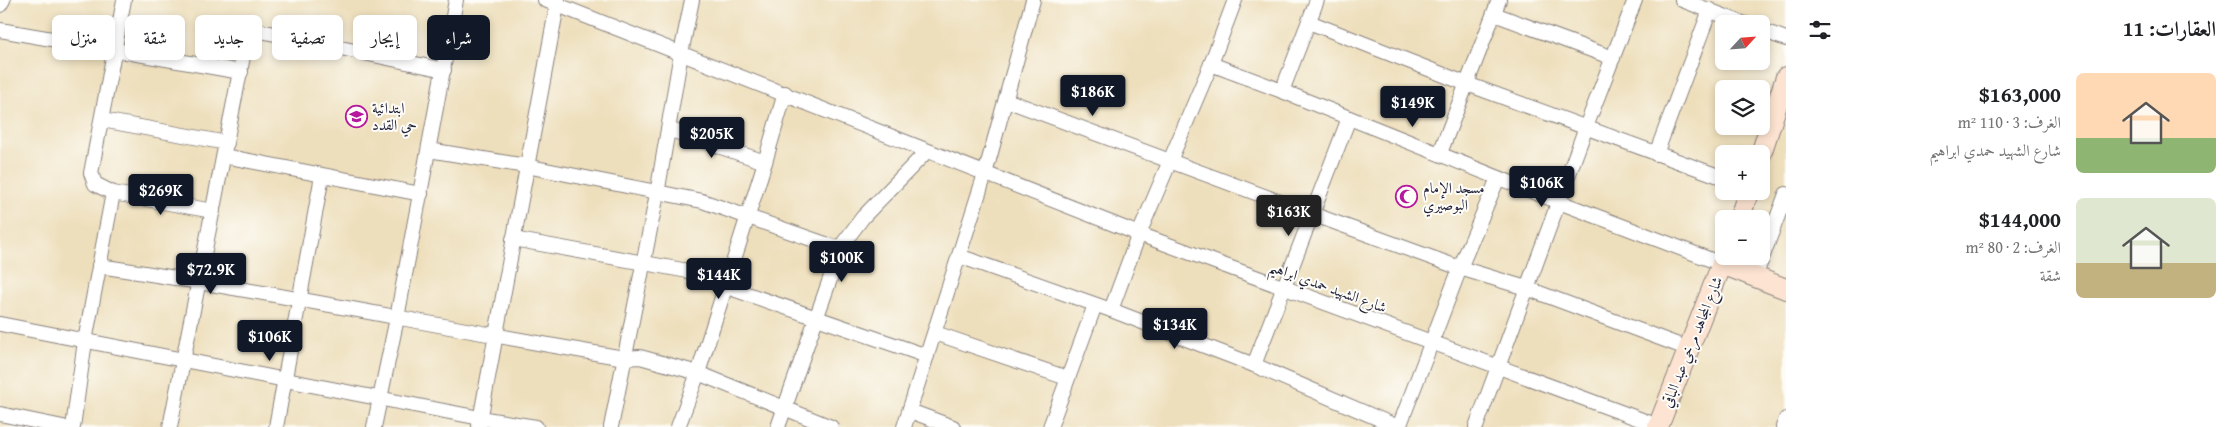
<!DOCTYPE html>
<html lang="ar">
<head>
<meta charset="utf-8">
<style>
	:root { --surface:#fff; --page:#f2f2f2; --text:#202124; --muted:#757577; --accent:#111827 }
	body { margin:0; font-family:"Gentium Book Plus",Amiri,serif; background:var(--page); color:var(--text); direction:rtl; height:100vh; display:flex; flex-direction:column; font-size:19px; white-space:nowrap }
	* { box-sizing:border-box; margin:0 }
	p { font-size:16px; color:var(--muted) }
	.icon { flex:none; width:28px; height:28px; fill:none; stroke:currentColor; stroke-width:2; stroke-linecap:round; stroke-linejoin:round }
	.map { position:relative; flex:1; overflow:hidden; direction:ltr }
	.sheet { display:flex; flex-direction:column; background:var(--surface); width:450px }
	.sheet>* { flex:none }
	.hud { position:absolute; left:15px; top:15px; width:475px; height:45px; direction:rtl; display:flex; gap:10px }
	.needle { width:32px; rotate:64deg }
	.fabs { position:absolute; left:1715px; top:15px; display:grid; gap:10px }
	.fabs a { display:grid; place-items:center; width:55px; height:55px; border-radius:8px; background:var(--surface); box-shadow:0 2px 8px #0003; font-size:25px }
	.price { position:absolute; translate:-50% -42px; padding:0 11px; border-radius:5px; background:var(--accent); color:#fff; font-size:16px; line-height:32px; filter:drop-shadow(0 1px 2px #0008) }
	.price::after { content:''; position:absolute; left:50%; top:30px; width:15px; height:11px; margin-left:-8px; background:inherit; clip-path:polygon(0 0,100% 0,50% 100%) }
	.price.on { background:#222; color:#fff }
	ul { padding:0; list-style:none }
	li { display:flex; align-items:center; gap:15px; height:125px; padding:0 20px }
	li span { display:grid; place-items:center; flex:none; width:140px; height:100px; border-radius:8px; color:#555 }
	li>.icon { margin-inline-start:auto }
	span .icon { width:60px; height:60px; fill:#fffc; stroke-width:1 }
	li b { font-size:21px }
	h2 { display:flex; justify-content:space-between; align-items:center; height:60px; padding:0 20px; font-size:21px }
	.chip { padding:0 18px; border-radius:8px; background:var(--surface); box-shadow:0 2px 8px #0003; font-size:18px; line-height:45px }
	.chip.on { background:var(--accent); color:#fff }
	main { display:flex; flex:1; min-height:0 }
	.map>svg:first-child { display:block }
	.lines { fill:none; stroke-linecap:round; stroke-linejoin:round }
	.street-casing { stroke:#88807c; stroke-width:16 }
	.secondary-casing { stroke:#88807c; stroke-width:22 }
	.street { stroke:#fff; stroke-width:14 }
	.secondary { stroke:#fde3d1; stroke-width:20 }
	.labels { text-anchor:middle; stroke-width:4; stroke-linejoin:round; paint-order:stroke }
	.poi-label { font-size:15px; fill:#22223b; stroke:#fdfcf7; text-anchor:start }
	.street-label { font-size:15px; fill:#22223b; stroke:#fdfcf7 }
</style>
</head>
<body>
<main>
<section class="sheet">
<h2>العقارات: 11<svg class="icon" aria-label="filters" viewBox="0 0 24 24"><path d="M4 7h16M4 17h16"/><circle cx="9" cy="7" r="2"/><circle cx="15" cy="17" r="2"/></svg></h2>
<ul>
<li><span style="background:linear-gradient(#ffd9b3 65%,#8fb573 0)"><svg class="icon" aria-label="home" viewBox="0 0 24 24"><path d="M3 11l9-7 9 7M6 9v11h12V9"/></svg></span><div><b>$163,000</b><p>الغرف: 3 · 110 m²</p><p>شارع الشهيد حمدي ابراهيم</p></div></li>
<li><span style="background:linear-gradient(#dfe7d0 65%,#c2b280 0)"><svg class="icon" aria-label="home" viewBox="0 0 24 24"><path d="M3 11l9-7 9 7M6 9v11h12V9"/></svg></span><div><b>$144,000</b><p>الغرف: 2 · 80 m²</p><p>شقة</p></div></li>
</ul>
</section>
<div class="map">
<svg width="1786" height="427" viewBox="0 0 1786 427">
	<rect width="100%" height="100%" fill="#fdfcf7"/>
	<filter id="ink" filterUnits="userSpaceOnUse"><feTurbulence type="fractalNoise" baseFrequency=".02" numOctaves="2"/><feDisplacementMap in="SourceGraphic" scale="10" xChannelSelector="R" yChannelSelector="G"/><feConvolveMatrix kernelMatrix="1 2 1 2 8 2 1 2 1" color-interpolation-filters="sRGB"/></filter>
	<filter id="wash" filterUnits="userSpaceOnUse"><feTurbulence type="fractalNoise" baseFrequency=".0096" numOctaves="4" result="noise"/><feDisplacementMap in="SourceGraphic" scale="20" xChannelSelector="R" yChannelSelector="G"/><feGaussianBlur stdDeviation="1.12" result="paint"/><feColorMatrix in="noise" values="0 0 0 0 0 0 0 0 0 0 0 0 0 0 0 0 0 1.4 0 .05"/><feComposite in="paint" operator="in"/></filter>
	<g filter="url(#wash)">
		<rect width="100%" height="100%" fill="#eedfbc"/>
	</g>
	<g filter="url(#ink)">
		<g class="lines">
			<defs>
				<g id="street">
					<path d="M545,0L1139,234L1661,427"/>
					<path d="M1682,0L1745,24"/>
					<path d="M0,5L3,0"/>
					<path d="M1494,14L1613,58"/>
					<path d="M1309,22L1467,84L1724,178"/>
					<path d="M0,30L241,72"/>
					<path d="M1761,30L1786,39"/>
					<path d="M1211,64L1235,0"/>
					<path d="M1282,91L1317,0"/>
					<path d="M1006,100L1312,214L1460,268L1526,288L1689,349"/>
					<path d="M102,120L227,143"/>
					<path d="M668,129L765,162"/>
					<path d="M429,150L526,166L702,201L840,249"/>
					<path d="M1440,153L1499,0"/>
					<path d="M1656,154L1710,10"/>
					<path d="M224,156L421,194"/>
					<path d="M113,193L213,211"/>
					<path d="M513,239L688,271L724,286L927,356"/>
					<path d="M959,256L1111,310L1254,365L1398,427"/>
					<path d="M99,266C275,292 449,329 625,358L640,357L698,373L831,427"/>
					<path d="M1755,277L1786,194"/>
					<path d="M1111,310L1139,234L1211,64L1282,91L1559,202L1722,264"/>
					<path d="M0,324L480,418L536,427"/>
					<path d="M935,333L1067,378"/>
					<path d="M1254,365L1349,118"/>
					<path d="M910,411L953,427"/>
					<path d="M0,414L63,427"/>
					<path d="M479,426L558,0"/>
					<path d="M73,427L85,341L113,193L95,184L91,173L124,0"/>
					<path d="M170,427L248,31L256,30L444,70"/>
					<path d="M276,427L322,176"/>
					<path d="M374,427L397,318L456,0"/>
					<path d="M611,427L657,194L681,53L692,0"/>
					<path d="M678,427L698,373L765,162L785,93"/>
					<path d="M778,427L842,245L863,217L927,151"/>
					<path d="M904,427L985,174L1033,0"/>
					<path d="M1050,427L1095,305"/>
					<path d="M1399,427L1460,268L1498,178"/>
					<path d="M1476,427L1586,127L1635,0"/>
					<path d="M1783,427L1786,419"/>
				</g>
				<g id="secondary">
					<path d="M1761,154L1786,77"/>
					<path d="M1739,219L1749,191"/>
					<path d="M1722,264L1786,289"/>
					<path d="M1658,427L1725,256"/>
				</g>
			</defs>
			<!-- street casing -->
			<use href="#street" class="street-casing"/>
			<!-- secondary casing -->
			<use href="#secondary" class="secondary-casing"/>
			<!-- street -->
			<use href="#street" class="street"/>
			<!-- secondary -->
			<use href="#secondary" class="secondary"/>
		</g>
	</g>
	<!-- icons -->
	<defs>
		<symbol id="school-ring" viewBox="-11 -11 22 22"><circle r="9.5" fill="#fdfcf7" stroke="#b5179e" stroke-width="1.5"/><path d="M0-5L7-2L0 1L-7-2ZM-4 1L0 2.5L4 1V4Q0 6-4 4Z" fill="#b5179e"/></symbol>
		<symbol id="mosque-ring" viewBox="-11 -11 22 22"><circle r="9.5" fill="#fdfcf7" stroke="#b5179e" stroke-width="1.5"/><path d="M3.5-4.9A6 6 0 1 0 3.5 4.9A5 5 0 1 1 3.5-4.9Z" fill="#b5179e"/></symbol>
	</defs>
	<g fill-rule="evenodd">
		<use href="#school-ring" x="344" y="104" width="25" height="25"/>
		<use href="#mosque-ring" x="1394" y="184" width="25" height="25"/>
	</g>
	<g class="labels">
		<!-- poi labels -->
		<g class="poi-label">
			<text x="372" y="113">ابتدائية<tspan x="372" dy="17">حي القدد</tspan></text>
			<text x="1423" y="193">مسجد الإمام<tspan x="1423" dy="17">البوصيري</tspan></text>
		</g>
		<!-- street labels -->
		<g class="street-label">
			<text transform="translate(1328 287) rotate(20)" y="5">شارع الشهيد حمدي ابراهيم</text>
			<text transform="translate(1692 342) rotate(-68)" y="5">شارع المجاهد مرخي عبد الباقي</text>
		</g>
	</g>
</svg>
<div class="fabs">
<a><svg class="needle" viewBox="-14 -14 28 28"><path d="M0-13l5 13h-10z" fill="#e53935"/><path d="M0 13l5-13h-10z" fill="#757577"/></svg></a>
<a><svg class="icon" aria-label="layers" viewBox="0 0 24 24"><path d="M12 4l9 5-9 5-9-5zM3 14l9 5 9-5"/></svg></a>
<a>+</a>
<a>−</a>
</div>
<b class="price" style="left:1093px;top:117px">$186K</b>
<b class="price" style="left:1413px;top:128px">$149K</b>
<b class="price" style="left:712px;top:159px">$205K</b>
<b class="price" style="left:1542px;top:208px">$106K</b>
<b class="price" style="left:161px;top:216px">$269K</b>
<b class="price on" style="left:1289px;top:237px">$163K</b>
<b class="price" style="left:842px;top:283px">$100K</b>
<b class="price" style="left:211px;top:295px">$72.9K</b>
<b class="price" style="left:719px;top:300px">$144K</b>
<b class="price" style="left:1175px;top:350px">$134K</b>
<b class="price" style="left:270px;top:362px">$106K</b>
<div class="hud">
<a class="chip on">شراء</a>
<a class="chip">إيجار</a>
<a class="chip">تصفية</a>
<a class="chip">جديد</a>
<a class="chip">شقة</a>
<a class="chip">منزل</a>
</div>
</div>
</main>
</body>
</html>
